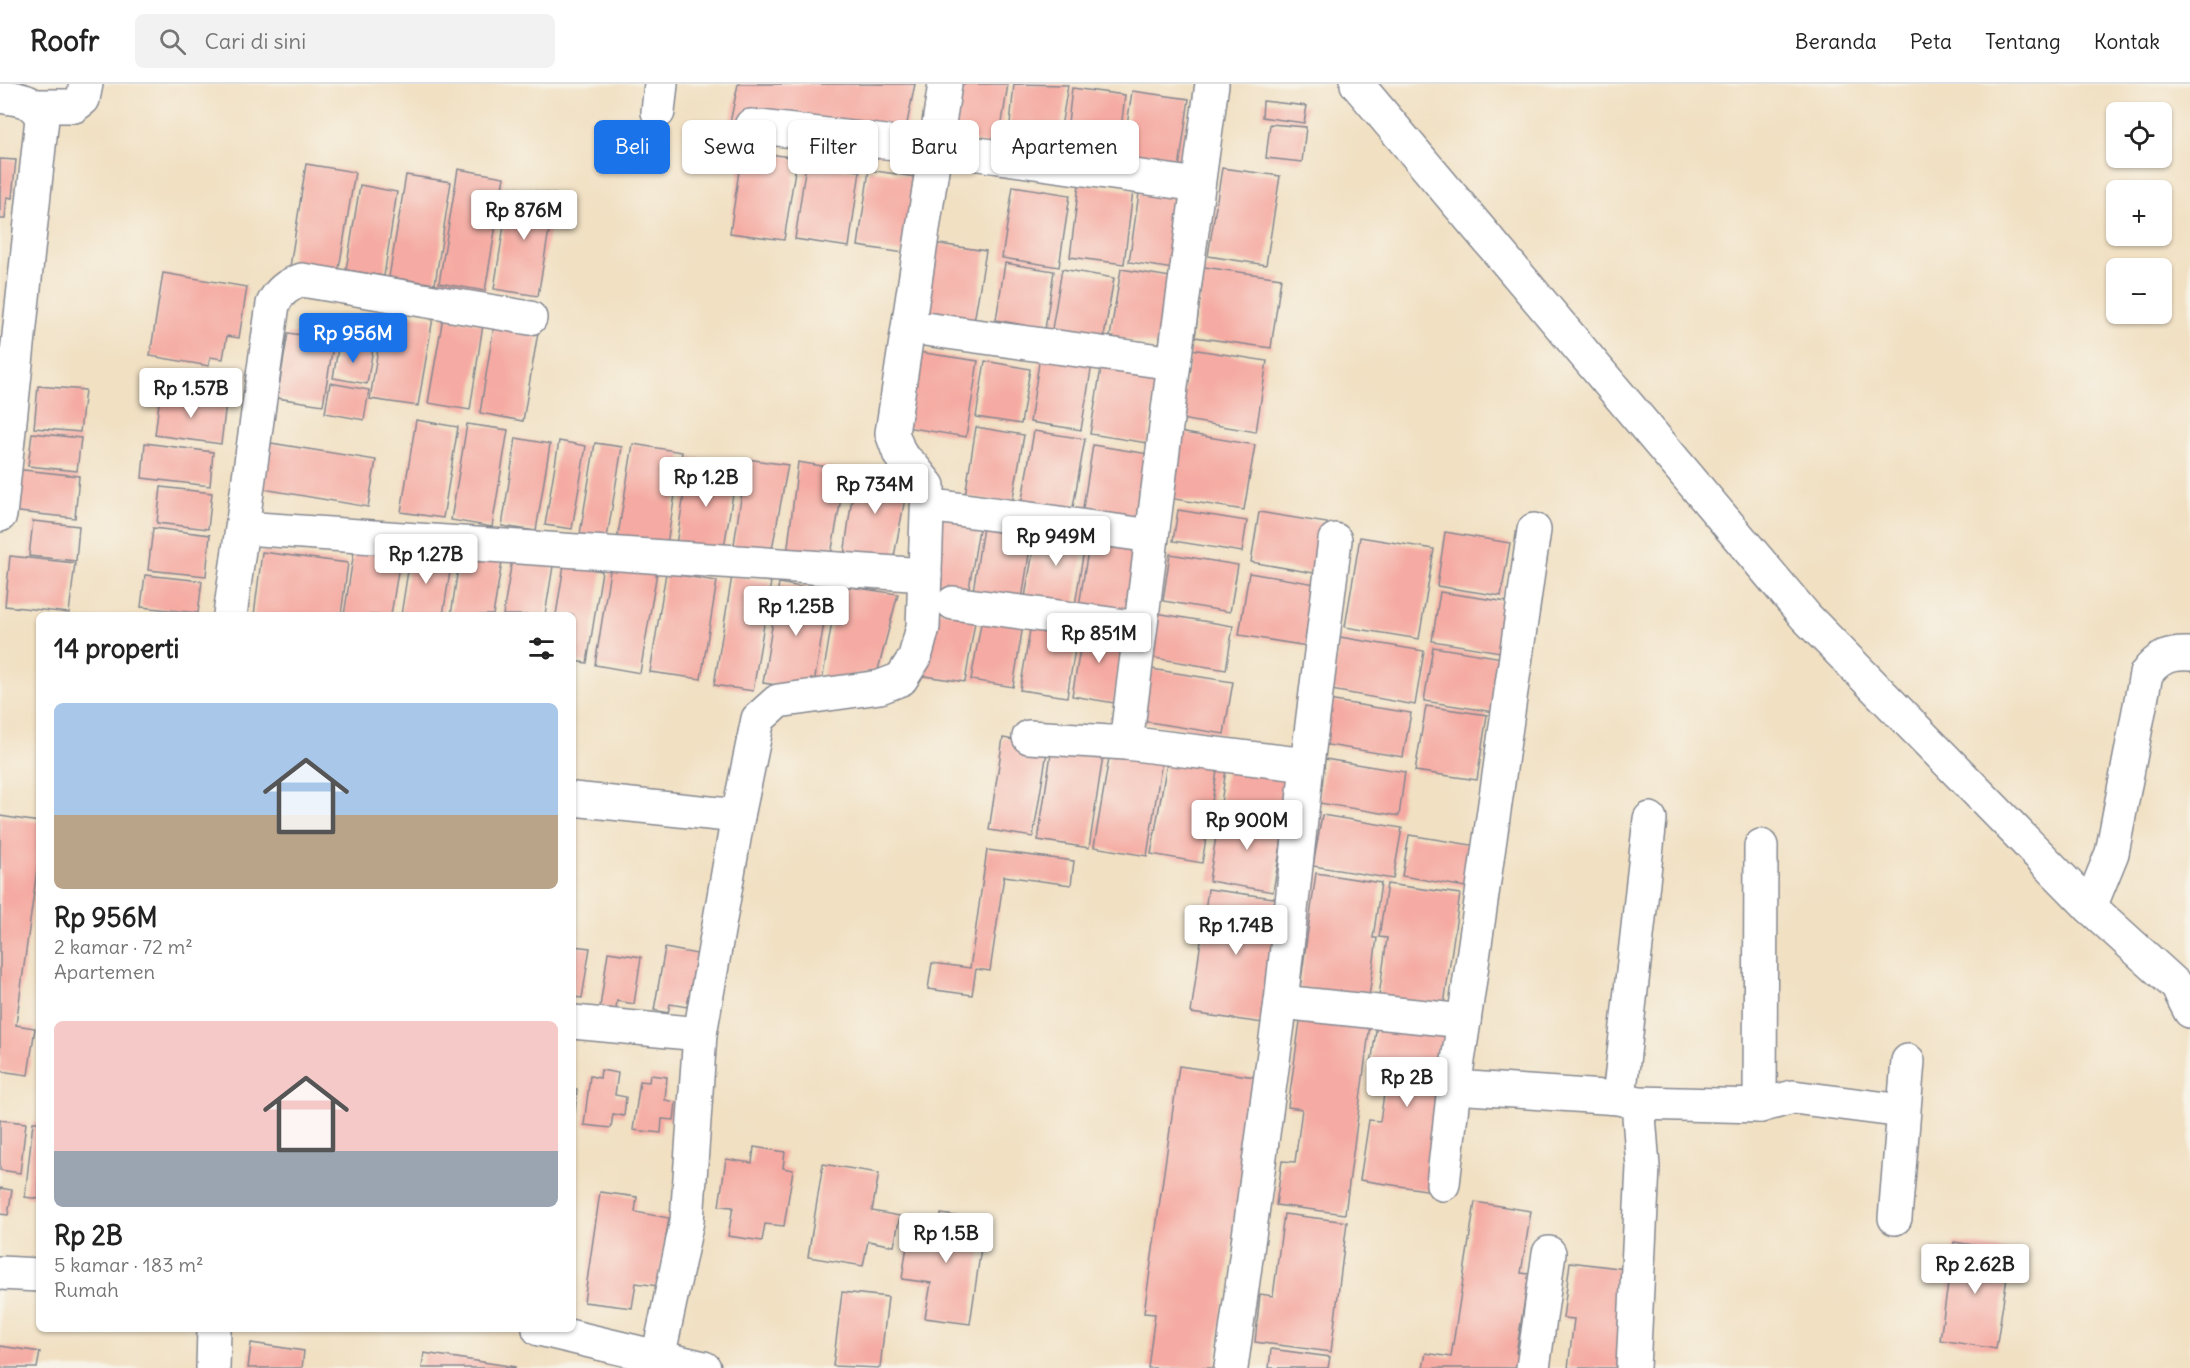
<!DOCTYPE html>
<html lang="id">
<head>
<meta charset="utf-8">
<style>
	:root { --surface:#fff; --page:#f2f2f2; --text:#222; --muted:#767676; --line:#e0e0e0; --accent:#1a73e8 }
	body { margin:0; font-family:Delius,sans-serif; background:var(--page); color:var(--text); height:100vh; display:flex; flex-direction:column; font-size:22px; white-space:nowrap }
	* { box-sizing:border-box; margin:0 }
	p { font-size:20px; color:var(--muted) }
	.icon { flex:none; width:33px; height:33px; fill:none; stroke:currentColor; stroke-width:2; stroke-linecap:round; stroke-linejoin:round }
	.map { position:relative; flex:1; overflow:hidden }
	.details { position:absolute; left:36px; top:528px; width:540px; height:720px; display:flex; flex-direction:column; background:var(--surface); border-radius:9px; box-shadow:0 2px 4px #0004 }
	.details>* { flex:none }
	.guide { position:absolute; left:594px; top:36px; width:570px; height:54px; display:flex; gap:12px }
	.buttons { position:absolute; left:2106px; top:18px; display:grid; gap:12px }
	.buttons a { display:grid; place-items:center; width:66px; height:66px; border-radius:9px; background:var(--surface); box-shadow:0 2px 4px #0004; font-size:30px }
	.price { position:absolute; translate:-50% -51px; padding:0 14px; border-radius:6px; background:#fff; color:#222; font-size:20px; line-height:39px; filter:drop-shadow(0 2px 3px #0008) }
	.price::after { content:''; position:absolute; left:50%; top:36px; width:18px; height:14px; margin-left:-9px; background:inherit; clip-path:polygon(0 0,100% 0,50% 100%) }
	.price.current { background:var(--accent); color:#fff }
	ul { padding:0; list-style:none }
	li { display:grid; align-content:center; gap:12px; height:318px; padding:0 18px }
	li span { display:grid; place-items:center; height:186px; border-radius:9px; color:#555 }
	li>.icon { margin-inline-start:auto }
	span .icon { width:108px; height:108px; fill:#fffc; stroke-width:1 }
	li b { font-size:26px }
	h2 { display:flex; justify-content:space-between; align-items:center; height:72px; padding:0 18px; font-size:26px }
	.chip { padding:0 21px; border-radius:9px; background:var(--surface); box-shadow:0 2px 4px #0004; font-size:21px; line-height:54px }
	.chip.current { background:var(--accent); color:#fff }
	header { display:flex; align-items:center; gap:36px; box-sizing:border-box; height:84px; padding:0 30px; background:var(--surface); border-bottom:2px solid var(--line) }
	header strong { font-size:28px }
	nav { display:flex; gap:33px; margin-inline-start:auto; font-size:21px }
	.search { width:420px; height:54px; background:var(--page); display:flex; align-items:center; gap:15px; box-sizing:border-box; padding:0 21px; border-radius:9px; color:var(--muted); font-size:22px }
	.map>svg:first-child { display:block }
	.building { fill:#f5aba3 }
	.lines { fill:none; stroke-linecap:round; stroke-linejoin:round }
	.minor-casing { stroke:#868890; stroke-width:36 }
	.minor { stroke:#fff; stroke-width:33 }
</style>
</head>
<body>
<header>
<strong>Roofr</strong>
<div class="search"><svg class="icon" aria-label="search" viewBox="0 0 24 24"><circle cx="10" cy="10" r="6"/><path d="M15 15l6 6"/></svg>Cari di sini</div>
<nav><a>Beranda</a><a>Peta</a><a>Tentang</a><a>Kontak</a></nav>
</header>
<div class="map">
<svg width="2190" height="1284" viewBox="0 0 2190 1284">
	<rect width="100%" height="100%" fill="#f7f3e8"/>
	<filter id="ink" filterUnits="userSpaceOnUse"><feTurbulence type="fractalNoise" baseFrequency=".0167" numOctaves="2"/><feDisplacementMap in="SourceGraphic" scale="12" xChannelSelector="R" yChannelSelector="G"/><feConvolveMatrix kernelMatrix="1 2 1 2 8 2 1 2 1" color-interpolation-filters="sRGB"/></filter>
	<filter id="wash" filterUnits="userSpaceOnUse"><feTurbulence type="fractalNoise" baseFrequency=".008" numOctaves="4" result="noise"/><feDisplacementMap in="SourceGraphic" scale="24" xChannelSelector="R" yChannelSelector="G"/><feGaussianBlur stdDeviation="1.35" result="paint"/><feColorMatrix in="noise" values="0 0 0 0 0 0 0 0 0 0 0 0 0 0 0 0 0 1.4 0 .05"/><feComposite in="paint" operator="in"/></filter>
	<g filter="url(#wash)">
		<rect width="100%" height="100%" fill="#f1e0c2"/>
		<g id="blocks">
			<!-- building -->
			<g class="building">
				<path d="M738,0H915L900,74L730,39Z"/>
				<path d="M957,0H1008L998,64L956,52Z"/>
				<path d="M1014,0L1068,1L1057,67L1008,60Z"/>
				<path d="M1072,4L1125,11L1117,78L1065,65Z"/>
				<path d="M1132,7L1189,15L1178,91L1121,83Z"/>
				<path d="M1263,17L1307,22L1304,39L1262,33Z"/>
				<path d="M1270,40L1306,43L1302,78L1266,74Z"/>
				<path d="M742,66L797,74L784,156L730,149Z"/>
				<path d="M0,75L16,76L12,114L7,113L5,135H0Z"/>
				<path d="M306,80L355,88L338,191L290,183Z"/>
				<path d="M806,80L860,87L849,163L795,155Z"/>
				<path d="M1222,84L1280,92L1266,181L1208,172Z"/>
				<path d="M458,85L504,93L485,207L439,199Z"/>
				<path d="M869,86L915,93L904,169L858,162Z"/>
				<path d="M406,91L451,98L435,200L389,193Z"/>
				<path d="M1079,100L1133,107L1124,180L1070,173Z"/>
				<path d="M360,101L397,108L384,192L346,186Z"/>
				<path d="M1013,102L1070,111L1059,183L1002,174Z"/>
				<path d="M510,103L555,110L538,212L494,205Z"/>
				<path d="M1139,109L1190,116L1179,186L1129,178Z"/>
				<path d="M926,158L986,167L973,244L914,234Z"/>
				<path d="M1005,179L1054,187L1045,245L996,236Z"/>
				<path d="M1204,183L1281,194L1271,264L1195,253Z"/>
				<path d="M1062,185L1114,194L1103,259L1051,251Z"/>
				<path d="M1121,185L1171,193L1159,261L1110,253Z"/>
				<path d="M163,189L247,203L239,254L227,252L223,275L210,273L209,282L150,272Z"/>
				<path d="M384,227L433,234L418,322L370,315Z"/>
				<path d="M443,233L483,240L470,326L428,319Z"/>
				<path d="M494,241L538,248L523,337L480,329Z"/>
				<path d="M288,249L334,256L323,321L277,314Z"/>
				<path d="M339,259L373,265L367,300L333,294Z"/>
				<path d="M1191,265L1267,277L1256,348L1180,335Z"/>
				<path d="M918,268L978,277L966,353L905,343Z"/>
				<path d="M1040,272L1092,280L1081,346L1030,338Z"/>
				<path d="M985,277L1030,285L1021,340L976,333Z"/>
				<path d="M1102,278L1159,287L1147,359L1090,350Z"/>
				<path d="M330,299L369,306L364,336L325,329Z"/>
				<path d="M38,302L85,306L80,348L34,344Z"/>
				<path d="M160,311L226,319L221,360L155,351Z"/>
				<path d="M416,336L458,343L443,434L401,428Z"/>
				<path d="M467,340L508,346L492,443L451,436Z"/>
				<path d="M976,343L1024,351L1012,420L965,412Z"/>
				<path d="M1034,347L1085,355L1072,429L1021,421Z"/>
				<path d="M1179,348L1255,361L1244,426L1168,414Z"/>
				<path d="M32,349L81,354L77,387L28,382Z"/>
				<path d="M516,354L550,360L536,447L502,442Z"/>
				<path d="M559,357L586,362L572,445L545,441Z"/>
				<path d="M145,359L213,368L210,402L142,394Z"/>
				<path d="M271,359L376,376L368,423L263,405Z"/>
				<path d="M595,359L622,363L607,454L580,450Z"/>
				<path d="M633,360L682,368L666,466L617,457Z"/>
				<path d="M1093,361L1149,370L1137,439L1082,430Z"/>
				<path d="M690,373L738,381L722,475L675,467Z"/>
				<path d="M747,375L788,381L772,465L733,467Z"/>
				<path d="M798,378L846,386L831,471H787Z"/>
				<path d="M856,384L909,393L893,478L844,472Z"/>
				<path d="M14,385L79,392L75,434L10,427Z"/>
				<path d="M161,403L212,409L208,445L157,439Z"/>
				<path d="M1178,426L1247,437L1242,468L1173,457Z"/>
				<path d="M1259,428L1327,439L1319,490L1251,478Z"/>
				<path d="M939,433L980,439L968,510L934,504Z"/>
				<path d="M33,437L79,442L76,477L29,472Z"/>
				<path d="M984,437L1033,445L1022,515L973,507Z"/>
				<path d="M153,444L210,451L206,492L148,486Z"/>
				<path d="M1037,445L1086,453L1075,521L1025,513Z"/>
				<path d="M1445,448L1510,459L1501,512L1437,502Z"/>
				<path d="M1360,453L1434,465L1419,555L1345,543Z"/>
				<path d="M1090,454L1140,463L1130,530L1079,522Z"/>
				<path d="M355,461L401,469L391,531H344Z"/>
				<path d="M262,468L348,479L341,531H254Z"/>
				<path d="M411,468L452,475L443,531H401Z"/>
				<path d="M1170,470L1238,481L1230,528L1163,517Z"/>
				<path d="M460,471L502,478L493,531H451Z"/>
				<path d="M10,472L75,479L69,529L5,522Z"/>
				<path d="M512,476L553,482L545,531H503Z"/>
				<path d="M611,480L657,488L640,589L595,581Z"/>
				<path d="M564,481L602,487L587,579L573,577V531H556Z"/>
				<path d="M666,489L717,497L701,595L650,588Z"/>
				<path d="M1249,489L1316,500L1307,562L1239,551Z"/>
				<path d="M145,491L202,497L198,529L141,523Z"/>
				<path d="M732,492L771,498L753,607L714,601Z"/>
				<path d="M779,499L829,508L813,606L763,599Z"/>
				<path d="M838,501L898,510L878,586L822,598Z"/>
				<path d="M1440,508L1507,518L1500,568L1432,557Z"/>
				<path d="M935,526L976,532L965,598L924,592Z"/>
				<path d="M983,528L1024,535L1013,603L971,596Z"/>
				<path d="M1156,529L1233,542L1226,586L1149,573Z"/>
				<path d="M1032,534L1079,541L1067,613L1020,606Z"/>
				<path d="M1084,542L1125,548L1114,619L1072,612Z"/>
				<path d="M1340,553L1424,567L1415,621L1331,606Z"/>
				<path d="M1433,563L1503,574L1494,628L1424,617Z"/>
				<path d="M1145,584L1233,598L1224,650L1136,636Z"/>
				<path d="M1328,616L1411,629L1403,673L1321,660Z"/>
				<path d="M1426,622L1487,631L1477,696L1415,687Z"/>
				<path d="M1003,654L1048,662L1033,753L989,746Z"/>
				<path d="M1111,662L1163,670L1147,772L1094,763Z"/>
				<path d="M1052,663L1103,672L1089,764L1038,756Z"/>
				<path d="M1228,672L1294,683L1286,730L1221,719Z"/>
				<path d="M1168,673L1218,681L1202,779L1151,770Z"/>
				<path d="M1325,675L1405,688L1399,732L1319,719Z"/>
				<path d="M1220,727L1285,738L1273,808L1209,797Z"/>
				<path d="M1322,731L1402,744L1393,795L1313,782Z"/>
				<path d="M0,732L39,738V771L16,941L35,944L28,991L0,987Z"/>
				<path d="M1409,751L1478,762L1471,804L1402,792Z"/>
				<path d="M987,766L1074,777L1071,801L1004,792L990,887L976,885L972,911L928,905L932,879L970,884Z"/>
				<path d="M1316,789L1381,799L1373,854H1377L1369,913L1300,904Z"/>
				<path d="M1387,800L1460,810L1444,921L1379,912L1387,854L1379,853Z"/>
				<path d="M1208,805L1281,815L1263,939L1191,929Z"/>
				<path d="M573,862L590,864L582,914L573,913Z"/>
				<path d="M665,864L697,870L687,923L670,920L668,929L654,926Z"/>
				<path d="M608,868L641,873L634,920L617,917L616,925L600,923Z"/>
				<path d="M1301,930L1370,940L1345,1130L1276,1121L1282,1077L1295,1078L1302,1025L1288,1023Z"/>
				<path d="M1377,940L1450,951L1432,1107L1360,1096L1369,1036L1380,1037L1387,990L1370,987Z"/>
				<path d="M1179,982L1255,993L1214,1284H1148L1155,1230L1144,1229Z"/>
				<path d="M601,986L618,989L615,1011L626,1013L624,1032L613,1030L611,1044L584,1041L590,992L600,994Z"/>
				<path d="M650,991L667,993L665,1016L676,1018L674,1036L662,1035L661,1049L633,1046L640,997L649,998Z"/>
				<path d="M573,1004L577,1005L575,1028H573Z"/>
				<path d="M0,1036L26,1039L20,1089L0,1086Z"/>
				<path d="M33,1038H39V1115L25,1113Z"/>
				<path d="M754,1063L785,1068L783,1084L793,1086L784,1142L765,1140L762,1157L728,1152L733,1123L719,1122L726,1075L752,1079Z"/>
				<path d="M823,1080L879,1089L872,1127L900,1132L894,1162L868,1157L863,1182L808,1173Z"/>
				<path d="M0,1104L12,1106L8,1131L0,1130Z"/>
				<path d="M600,1108L637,1113L635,1128L669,1134L658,1202L636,1199L632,1224L584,1218Z"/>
				<path d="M1475,1118L1531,1127L1521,1189L1529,1190L1516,1269L1531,1272L1529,1284H1423L1426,1269L1451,1273Z"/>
				<path d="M941,1130L985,1136L970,1240L925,1234L931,1199L902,1195L911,1134L940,1138Z"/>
				<path d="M1284,1130L1347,1138L1331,1268L1255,1258L1260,1210L1273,1212Z"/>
				<path d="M1954,1158L2011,1167L1996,1265L1940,1256Z"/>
				<path d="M1570,1178L1626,1185L1621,1284H1568L1574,1235L1563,1234Z"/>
				<path d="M842,1208L888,1213L880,1284L833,1282Z"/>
				<path d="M251,1259L304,1267L302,1284H248Z"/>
				<path d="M0,1262L40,1268L37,1284H0Z"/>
				<path d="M1271,1265L1330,1273L1328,1284H1269Z"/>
				<path d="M424,1269L515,1283V1284H422Z"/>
			</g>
		</g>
	</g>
	<g filter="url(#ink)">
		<use href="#blocks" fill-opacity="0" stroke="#868890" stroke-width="1.5"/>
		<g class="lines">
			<defs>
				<g id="minor">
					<path d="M1357,0L1806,533L2090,823L2177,902L2190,927"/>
					<path d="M0,12C20,16 32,14 42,34L0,431"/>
					<path d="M36,22H74L83,15L86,0"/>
					<path d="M658,28L661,0"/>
					<path d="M751,42L936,64L1198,101"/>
					<path d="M910,243L1174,279"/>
					<path d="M928,421L1152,452"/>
					<path d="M243,444L925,491"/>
					<path d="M953,519L1140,544"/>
					<path d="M230,531L273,220C279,207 289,200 302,196L530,234"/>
					<path d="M1029,653L1126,659L1307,681L1281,918L1231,1284"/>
					<path d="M1126,659L1174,279L1212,0"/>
					<path d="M1307,681L1335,456"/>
					<path d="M573,715L738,732"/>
					<path d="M2090,823L2112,769L2146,590C2158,573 2170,569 2190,570"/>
					<path d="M1281,918L1464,937L1454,1003L1619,1014L1638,1019L1643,1083L1633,1284"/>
					<path d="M1464,937L1534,446"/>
					<path d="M573,938L700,950"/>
					<path d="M1619,1014L1650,735"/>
					<path d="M1638,1019L1760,1022L1793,1013L1903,1027"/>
					<path d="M1760,1022L1761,762"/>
					<path d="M1443,1100L1454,1003"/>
					<path d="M1895,1134L1908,977"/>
					<path d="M0,1189L39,1191"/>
					<path d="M539,1245L704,1284"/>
					<path d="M658,1274L687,1137L700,950L738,732L758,635L778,617L880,603L901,595L915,573L923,543L928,402L912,382L900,371L892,349L945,0"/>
					<path d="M213,1284L214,1245"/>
					<path d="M1533,1284L1549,1169"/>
				</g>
			</defs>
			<!-- minor casing -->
			<use href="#minor" class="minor-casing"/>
			<!-- minor -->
			<use href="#minor" class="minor"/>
		</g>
	</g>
</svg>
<div class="buttons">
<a><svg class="icon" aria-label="locate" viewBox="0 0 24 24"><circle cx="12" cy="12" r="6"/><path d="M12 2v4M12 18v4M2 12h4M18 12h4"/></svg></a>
<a>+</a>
<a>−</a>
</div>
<b class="price" style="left:524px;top:157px">Rp 876M</b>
<b class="price current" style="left:353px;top:280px">Rp 956M</b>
<b class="price" style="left:191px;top:335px">Rp 1.57B</b>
<b class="price" style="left:706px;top:424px">Rp 1.2B</b>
<b class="price" style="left:875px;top:431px">Rp 734M</b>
<b class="price" style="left:1056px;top:483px">Rp 949M</b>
<b class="price" style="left:426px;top:501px">Rp 1.27B</b>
<b class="price" style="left:796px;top:553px">Rp 1.25B</b>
<b class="price" style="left:1099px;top:580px">Rp 851M</b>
<b class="price" style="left:1247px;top:767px">Rp 900M</b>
<b class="price" style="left:1236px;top:872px">Rp 1.74B</b>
<b class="price" style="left:1407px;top:1024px">Rp 2B</b>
<b class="price" style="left:946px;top:1180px">Rp 1.5B</b>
<b class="price" style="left:1975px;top:1211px">Rp 2.62B</b>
<div class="guide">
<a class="chip current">Beli</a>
<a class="chip">Sewa</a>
<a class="chip">Filter</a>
<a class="chip">Baru</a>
<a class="chip">Apartemen</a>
</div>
<section class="details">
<h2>14 properti<svg class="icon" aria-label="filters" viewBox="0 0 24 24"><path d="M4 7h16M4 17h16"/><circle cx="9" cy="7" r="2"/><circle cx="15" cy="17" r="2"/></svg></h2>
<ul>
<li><span style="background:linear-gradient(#a9c7e8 60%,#b9a48a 0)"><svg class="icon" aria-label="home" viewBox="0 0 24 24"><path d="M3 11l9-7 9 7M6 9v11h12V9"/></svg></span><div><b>Rp 956M</b><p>2 kamar · 72 m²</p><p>Apartemen</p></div></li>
<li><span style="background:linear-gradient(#f6c9c9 70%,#9aa5b1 0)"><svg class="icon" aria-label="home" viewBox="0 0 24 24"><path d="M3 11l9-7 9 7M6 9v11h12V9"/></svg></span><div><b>Rp 2B</b><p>5 kamar · 183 m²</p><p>Rumah</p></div></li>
</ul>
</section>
</div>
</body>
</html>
